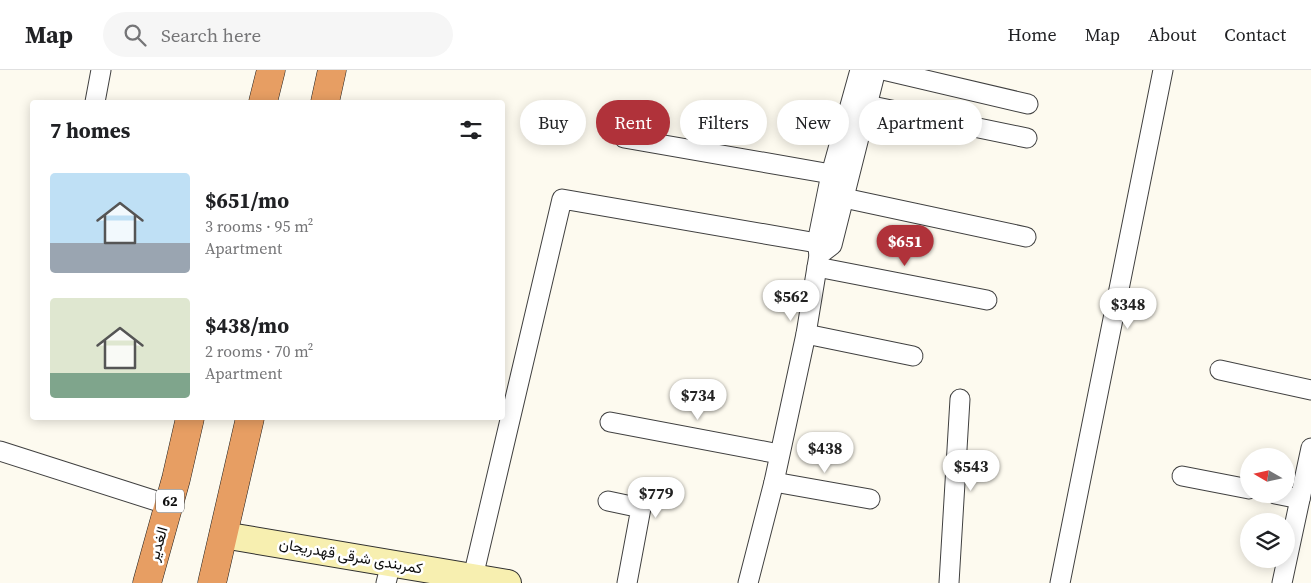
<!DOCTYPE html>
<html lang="en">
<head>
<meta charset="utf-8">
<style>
	:root { --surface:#fff; --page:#f6f6f6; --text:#202124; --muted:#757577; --line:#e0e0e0; --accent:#b0323a }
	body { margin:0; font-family:"Source Serif 4",Vazirmatn,serif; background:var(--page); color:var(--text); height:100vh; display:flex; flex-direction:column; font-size:19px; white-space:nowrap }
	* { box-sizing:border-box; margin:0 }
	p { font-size:16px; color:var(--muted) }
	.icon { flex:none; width:28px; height:28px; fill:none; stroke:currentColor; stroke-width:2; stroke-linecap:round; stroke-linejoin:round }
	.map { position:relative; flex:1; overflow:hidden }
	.side { position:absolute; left:30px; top:30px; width:475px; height:320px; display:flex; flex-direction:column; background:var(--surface); border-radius:5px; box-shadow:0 2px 12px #0003 }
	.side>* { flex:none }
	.guide { position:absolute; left:520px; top:30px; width:475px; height:45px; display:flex; gap:10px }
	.needle { width:32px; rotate:279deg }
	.tools { position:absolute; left:1240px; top:378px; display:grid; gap:10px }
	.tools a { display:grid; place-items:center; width:55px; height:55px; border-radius:50%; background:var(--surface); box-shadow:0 2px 12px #0003; font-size:25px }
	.price { position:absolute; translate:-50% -42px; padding:0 11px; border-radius:18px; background:#fff; color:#222; font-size:16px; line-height:32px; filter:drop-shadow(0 1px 2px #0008) }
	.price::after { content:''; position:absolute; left:50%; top:30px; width:15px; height:11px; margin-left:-8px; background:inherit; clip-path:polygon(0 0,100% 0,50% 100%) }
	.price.selected { background:var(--accent); color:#fff }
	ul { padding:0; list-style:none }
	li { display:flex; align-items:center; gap:15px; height:125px; padding:0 20px }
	li span { display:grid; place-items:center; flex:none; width:140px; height:100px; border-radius:5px; color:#555 }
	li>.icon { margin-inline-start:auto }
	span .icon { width:60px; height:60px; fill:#fffc; stroke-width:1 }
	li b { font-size:21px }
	h2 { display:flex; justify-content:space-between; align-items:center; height:60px; padding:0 20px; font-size:21px }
	.chip { padding:0 18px; border-radius:22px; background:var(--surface); box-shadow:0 2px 12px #0003; font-size:18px; line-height:45px }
	.chip.selected { background:var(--accent); color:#fff }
	header { display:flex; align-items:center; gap:30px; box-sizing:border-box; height:70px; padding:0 25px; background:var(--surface); border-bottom:1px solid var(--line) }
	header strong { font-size:24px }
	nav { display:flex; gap:28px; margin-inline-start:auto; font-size:18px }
	.search { width:350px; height:45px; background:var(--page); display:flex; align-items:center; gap:12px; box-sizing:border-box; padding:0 18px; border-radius:28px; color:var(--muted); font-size:19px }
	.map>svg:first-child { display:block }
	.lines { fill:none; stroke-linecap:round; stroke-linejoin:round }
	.street-casing { stroke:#404040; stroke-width:21 }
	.secondary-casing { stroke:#2f2f2f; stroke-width:28 }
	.highway-casing { stroke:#1e1e1e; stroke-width:29 }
	.street { stroke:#fff; stroke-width:19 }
	.secondary { stroke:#f7efb0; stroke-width:26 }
	.highway { stroke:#e79e63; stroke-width:28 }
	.labels { text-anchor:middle; stroke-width:5; stroke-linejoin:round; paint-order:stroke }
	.shield { fill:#fff; stroke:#565656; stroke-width:1 }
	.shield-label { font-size:14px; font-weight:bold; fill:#0d0d0d }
	.street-label { font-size:15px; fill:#0d0d0d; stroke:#fff }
</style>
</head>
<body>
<header>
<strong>Map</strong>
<div class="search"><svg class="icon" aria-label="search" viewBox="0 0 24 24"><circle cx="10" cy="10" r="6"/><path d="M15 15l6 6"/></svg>Search here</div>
<nav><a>Home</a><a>Map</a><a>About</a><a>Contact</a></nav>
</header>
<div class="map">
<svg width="1311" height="513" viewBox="0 0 1311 513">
	<rect width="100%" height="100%" fill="#fdfaef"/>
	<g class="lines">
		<defs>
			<g id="street">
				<path d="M883,0L1028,34"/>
				<path d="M95,32L101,0"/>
				<path d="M867,35L1027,68"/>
				<path d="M624,68L831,104"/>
				<path d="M844,128L1026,167"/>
				<path d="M819,185L832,175L876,0"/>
				<path d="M817,197L987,230"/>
				<path d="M806,264L913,286"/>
				<path d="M1220,300L1311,320"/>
				<path d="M610,352L779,384"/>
				<path d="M0,381L169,435"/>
				<path d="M1182,406L1249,419"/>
				<path d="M774,412L870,429"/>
				<path d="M1275,424L1300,429"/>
				<path d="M608,431L641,438L627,513"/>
				<path d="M473,507L562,129L817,173"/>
				<path d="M386,513L391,493"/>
				<path d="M748,513L774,412L806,264L819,185L817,173L831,104L860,0"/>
				<path d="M949,513L960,329"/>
				<path d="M1060,513L1163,0"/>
				<path d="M1282,513L1311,378"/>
			</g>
			<path id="secondary" d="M223,465L508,513"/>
			<g id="highway">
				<path d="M263,32L271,0"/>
				<path d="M325,32L332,0"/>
				<path d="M147,513L176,409L190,348"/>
				<path d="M212,513L250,348"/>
			</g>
		</defs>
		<!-- street casing -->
		<use href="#street" class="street-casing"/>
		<!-- secondary casing -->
		<use href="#secondary" class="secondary-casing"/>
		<!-- highway casing -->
		<use href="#highway" class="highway-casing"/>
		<!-- street -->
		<use href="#street" class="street"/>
		<!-- secondary -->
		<use href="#secondary" class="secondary"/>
		<!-- highway -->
		<use href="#highway" class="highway"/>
	</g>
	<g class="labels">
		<!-- shield labels -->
		<rect class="shield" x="156" y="419.5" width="28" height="23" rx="4"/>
		<g class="shield-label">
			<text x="170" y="436">62</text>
		</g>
		<!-- street labels -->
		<g class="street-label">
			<text transform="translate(158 474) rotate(-74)" y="5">الغدیر</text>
			<text transform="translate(351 486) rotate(10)" y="5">کمربندی شرقی قهدریجان</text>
		</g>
	</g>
</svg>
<div class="tools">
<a><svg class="needle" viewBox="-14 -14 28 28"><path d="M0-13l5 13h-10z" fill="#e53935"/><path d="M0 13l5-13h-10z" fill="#757577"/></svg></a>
<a><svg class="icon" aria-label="layers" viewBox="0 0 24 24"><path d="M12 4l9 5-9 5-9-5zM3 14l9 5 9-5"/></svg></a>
</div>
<b class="price selected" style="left:905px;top:197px">$651</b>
<b class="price" style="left:791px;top:252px">$562</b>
<b class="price" style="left:1128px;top:260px">$348</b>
<b class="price" style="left:698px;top:351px">$734</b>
<b class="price" style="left:825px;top:404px">$438</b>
<b class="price" style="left:971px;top:422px">$543</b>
<b class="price" style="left:656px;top:449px">$779</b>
<div class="guide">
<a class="chip">Buy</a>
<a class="chip selected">Rent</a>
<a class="chip">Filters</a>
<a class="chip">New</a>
<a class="chip">Apartment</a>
</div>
<section class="side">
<h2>7 homes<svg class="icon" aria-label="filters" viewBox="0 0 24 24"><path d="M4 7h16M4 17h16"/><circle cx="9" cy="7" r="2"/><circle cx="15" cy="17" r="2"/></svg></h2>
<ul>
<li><span style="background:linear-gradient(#bfe0f5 70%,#9aa5b1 0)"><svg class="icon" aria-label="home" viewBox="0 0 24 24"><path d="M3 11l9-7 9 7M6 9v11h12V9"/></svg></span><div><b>$651/mo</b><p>3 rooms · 95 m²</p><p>Apartment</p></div></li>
<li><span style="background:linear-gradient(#dfe7d0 75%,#7fa58c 0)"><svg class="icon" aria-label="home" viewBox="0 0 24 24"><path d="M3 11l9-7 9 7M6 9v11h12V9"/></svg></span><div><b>$438/mo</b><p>2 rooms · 70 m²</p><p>Apartment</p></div></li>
</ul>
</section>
</div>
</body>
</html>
